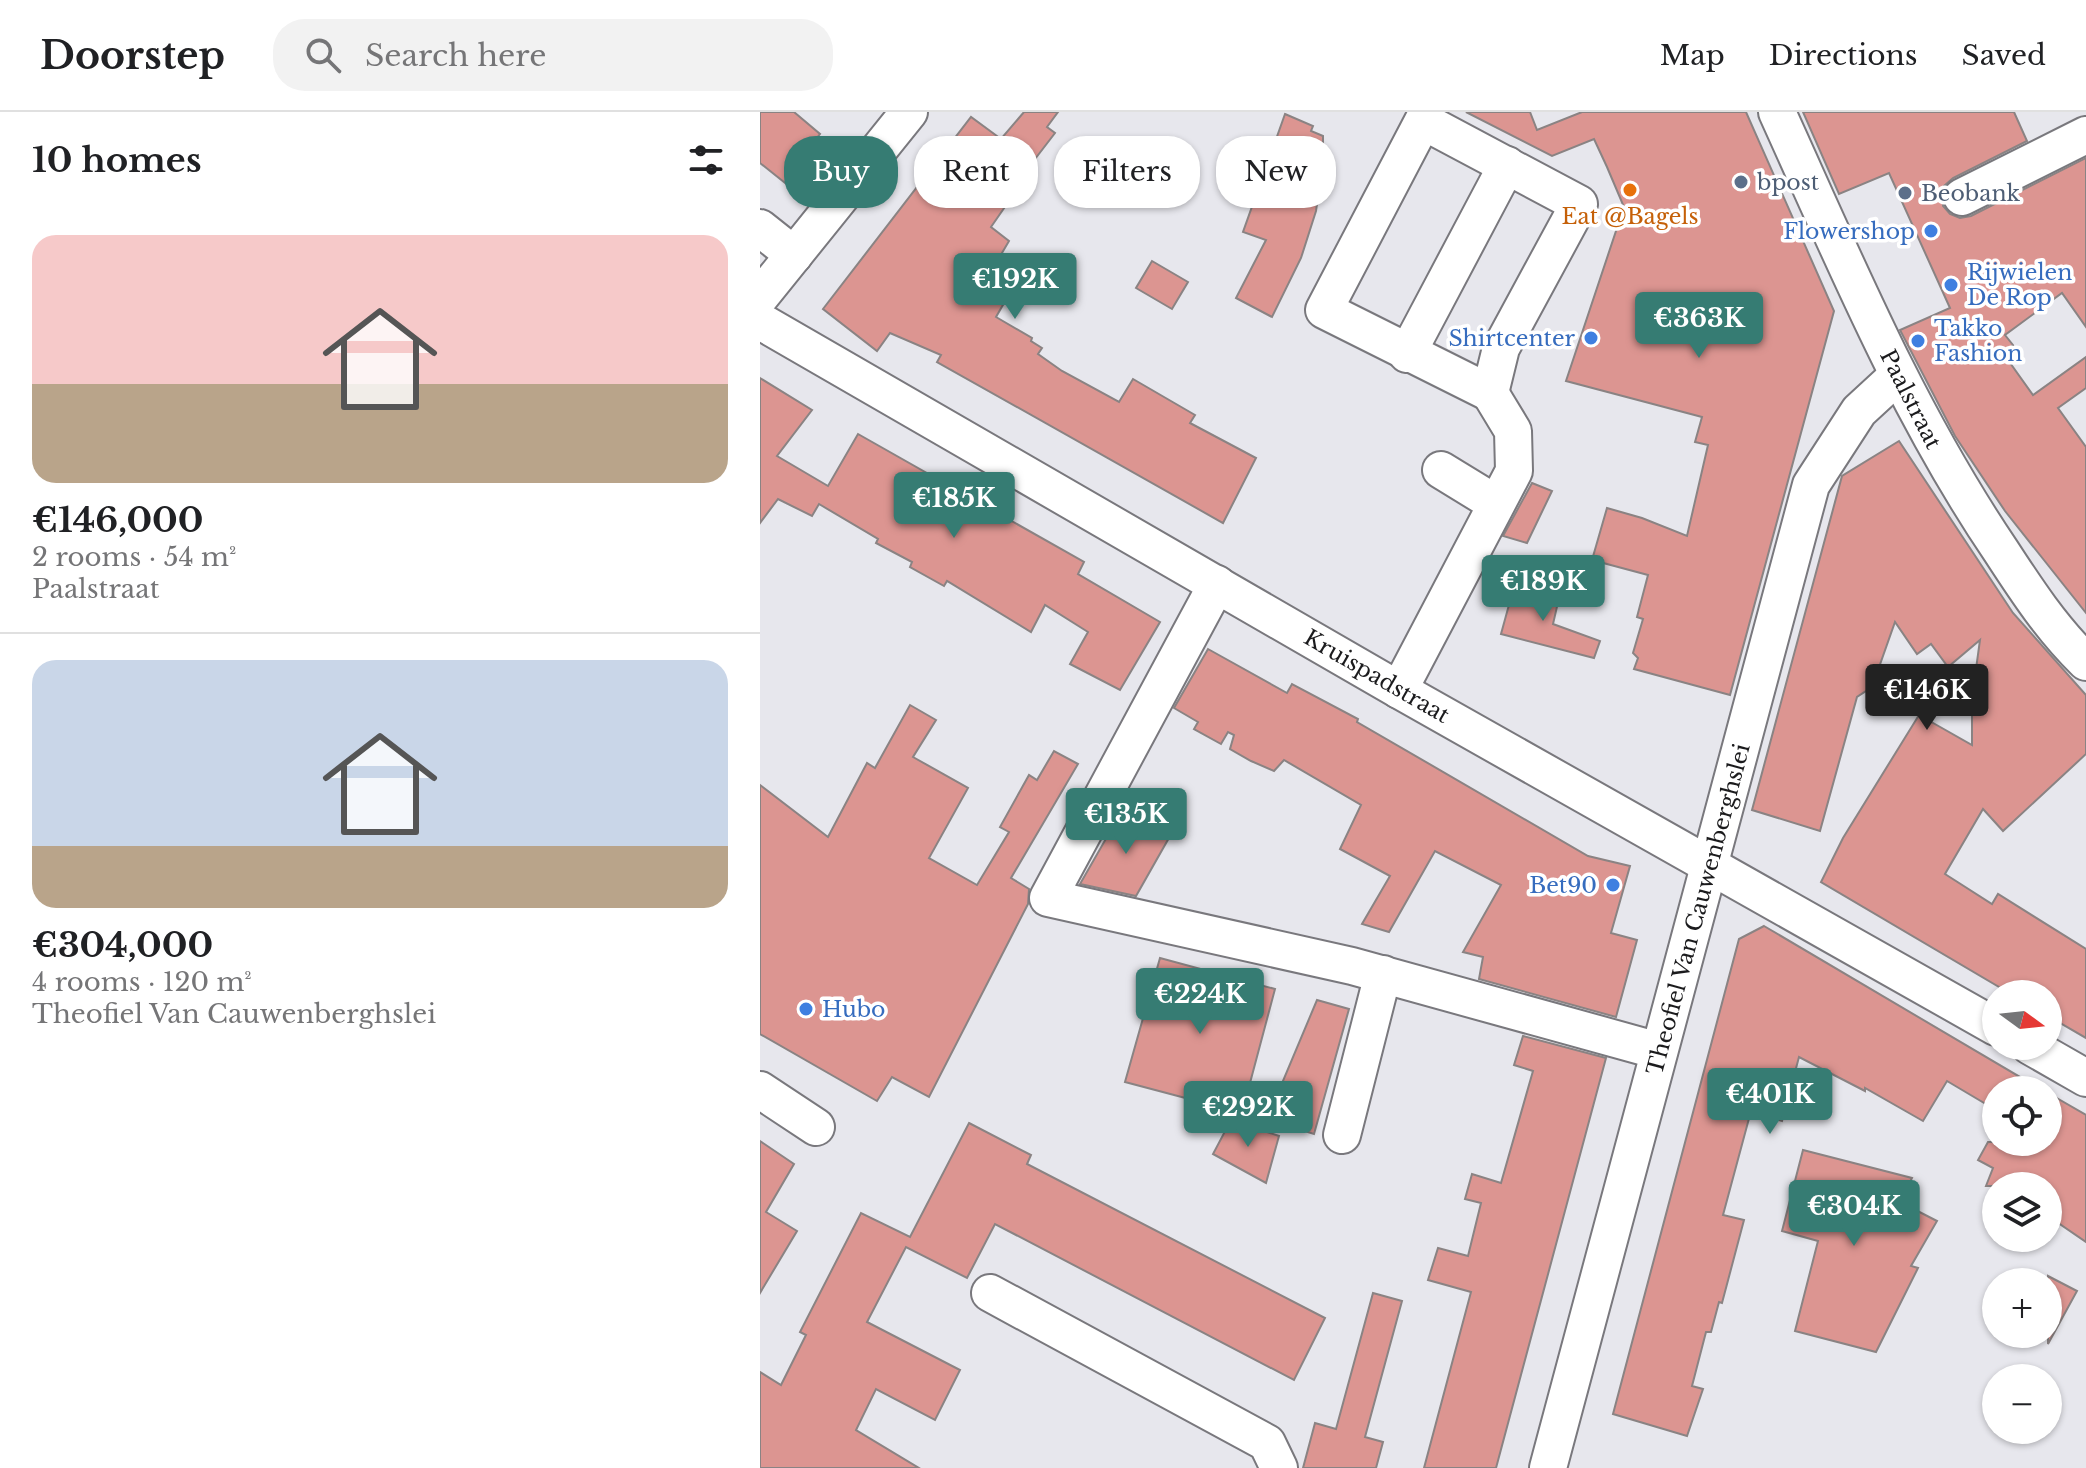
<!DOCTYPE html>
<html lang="en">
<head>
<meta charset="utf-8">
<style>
	:root { --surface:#fff; --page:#f2f2f2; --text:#202124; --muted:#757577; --line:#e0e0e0; --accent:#367c73 }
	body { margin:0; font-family:"Libre Baskerville",serif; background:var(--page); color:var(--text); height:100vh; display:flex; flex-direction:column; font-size:30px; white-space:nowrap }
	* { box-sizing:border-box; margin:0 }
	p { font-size:26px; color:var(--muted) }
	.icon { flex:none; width:44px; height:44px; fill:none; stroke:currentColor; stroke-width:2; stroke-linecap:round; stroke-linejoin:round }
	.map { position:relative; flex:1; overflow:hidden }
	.drawer { display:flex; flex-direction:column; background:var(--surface); width:760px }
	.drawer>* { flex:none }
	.banner { position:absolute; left:24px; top:24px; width:760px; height:72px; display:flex; gap:16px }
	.needle { width:52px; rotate:105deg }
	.buttons { position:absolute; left:1222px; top:868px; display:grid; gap:16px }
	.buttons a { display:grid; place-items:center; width:80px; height:80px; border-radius:50%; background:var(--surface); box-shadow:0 2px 6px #0004; font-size:40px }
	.price { position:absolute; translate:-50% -68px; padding:0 18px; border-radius:8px; background:var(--accent); color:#fff; font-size:26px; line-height:52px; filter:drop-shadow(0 2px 4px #0008) }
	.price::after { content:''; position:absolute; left:50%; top:48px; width:24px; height:18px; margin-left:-12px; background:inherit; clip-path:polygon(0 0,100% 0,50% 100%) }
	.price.current { background:#222; color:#fff }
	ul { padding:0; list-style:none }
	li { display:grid; align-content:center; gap:16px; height:424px; padding:0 32px }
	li+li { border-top:2px solid var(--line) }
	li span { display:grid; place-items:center; height:248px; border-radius:24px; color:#555 }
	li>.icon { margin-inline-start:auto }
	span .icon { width:144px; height:144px; fill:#fffc; stroke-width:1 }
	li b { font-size:34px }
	h2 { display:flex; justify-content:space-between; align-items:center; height:96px; padding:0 32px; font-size:34px }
	.pill { padding:0 28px; border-radius:32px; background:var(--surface); box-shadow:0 2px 6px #0004; font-size:28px; line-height:72px }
	.pill.current { background:var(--accent); color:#fff }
	header { display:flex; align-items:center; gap:48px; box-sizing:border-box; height:112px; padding:0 40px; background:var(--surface); border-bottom:2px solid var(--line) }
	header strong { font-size:38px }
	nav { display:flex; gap:44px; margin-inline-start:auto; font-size:28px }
	.search { width:560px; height:72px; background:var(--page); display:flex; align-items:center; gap:20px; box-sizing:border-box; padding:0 28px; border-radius:32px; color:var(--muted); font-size:30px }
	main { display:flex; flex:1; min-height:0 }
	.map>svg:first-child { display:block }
	.building { fill:#dc9591; stroke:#8a8383; stroke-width:2 }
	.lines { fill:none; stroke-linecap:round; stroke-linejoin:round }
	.minor-casing { stroke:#79787d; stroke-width:40 }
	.minor { stroke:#fff; stroke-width:36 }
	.service-dot { fill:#5c6f8a; stroke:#fff; stroke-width:3 }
	.food-dot { fill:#e8710a; stroke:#fff; stroke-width:3 }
	.shop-dot { fill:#3f7fe0; stroke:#fff; stroke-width:3 }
	.labels { text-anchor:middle; stroke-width:7; stroke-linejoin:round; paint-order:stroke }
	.service-label { font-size:22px; fill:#4e5e75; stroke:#fff; text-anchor:start }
	.food-label { font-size:22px; fill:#c56008; stroke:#fff }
	.shop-label { font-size:22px; fill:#366cbe; stroke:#fff; text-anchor:end }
	.street-label { font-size:22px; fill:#1b1b1d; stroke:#fff }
</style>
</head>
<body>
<header>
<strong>Doorstep</strong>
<div class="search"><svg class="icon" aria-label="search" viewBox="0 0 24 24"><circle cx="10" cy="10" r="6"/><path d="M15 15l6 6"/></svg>Search here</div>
<nav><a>Map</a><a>Directions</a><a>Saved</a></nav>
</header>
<main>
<section class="drawer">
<h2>10 homes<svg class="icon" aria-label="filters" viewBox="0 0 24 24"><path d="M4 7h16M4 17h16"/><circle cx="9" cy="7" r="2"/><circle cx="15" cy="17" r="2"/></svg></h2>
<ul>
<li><span style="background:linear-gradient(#f6c9c9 60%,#b9a48a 0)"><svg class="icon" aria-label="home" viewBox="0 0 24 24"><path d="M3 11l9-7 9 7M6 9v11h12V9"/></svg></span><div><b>€146,000</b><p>2 rooms · 54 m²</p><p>Paalstraat</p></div></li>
<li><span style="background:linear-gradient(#c9d6e8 75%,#b9a48a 0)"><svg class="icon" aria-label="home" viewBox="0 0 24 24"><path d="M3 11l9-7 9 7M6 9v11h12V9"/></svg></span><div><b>€304,000</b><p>4 rooms · 120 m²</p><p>Theofiel Van Cauwenberghslei</p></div></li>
</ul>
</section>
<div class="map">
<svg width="1326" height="1356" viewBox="0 0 1326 1356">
	<rect width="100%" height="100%" fill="#e7e7ed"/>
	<!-- building -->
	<g class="building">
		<path d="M0,0H34L60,22L56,27L78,45L44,86L0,51Z"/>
		<path d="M264,0H298L287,15L295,21L262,64L265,66L231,115L249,129L229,163L251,179L236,205L272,226L271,229L282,236L278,242L302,259L359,290L373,267L435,303L430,311L496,346L463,411L177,250L181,243L130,221L117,239L63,197L211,5L241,27Z"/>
		<path d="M706,0H770L777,18L822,0H986L1074,199L970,583L874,557L878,546L873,541L883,507L877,505L888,463L832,448L847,396L882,406L927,424L948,333L935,330L942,305L806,269L864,95L847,55L834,27L792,44Z"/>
		<path d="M1043,0H1254L1267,29L1193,66L1184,74L1183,94L1190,102L1200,106L1211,104L1326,46V215L1302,181L1245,223L1253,233L1243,241L1273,283L1326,245V276L1298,296L1326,335V501L1245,399L1195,324L1140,218L1190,196L1129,61L1079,82Z"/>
		<path d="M525,2L553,14L551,19L563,24V50L556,99L541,146L512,205L476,186L506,128L483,120Z"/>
		<path d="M392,149L428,170L412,197L376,176Z"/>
		<path d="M0,266L52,298L17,344L68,374L98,322L324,450L318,462L400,510L360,578L310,552L328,520L285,493L271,520L187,469L184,474L150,455L152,450L116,431L118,427L59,392L52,404L18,387L0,411Z"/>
		<path d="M1139,329L1253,501L1326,583V642L1243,719L1223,697L1185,762L1232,792L1238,782L1326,837V926L1288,904V882H1251L1061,770L1083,726L1159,603L1212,633V586L1220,528L1188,555L1171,532L1157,542L1135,510L1112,575L1097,585L1060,719L992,698L1082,364Z"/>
		<path d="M772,371L792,379L767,431L743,424Z"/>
		<path d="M755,471L799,486L793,512L840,529L834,546L741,522Z"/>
		<path d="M448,537L527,581L532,572L598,607L597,610L828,744L870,754L851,821L877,828L856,905L719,867L723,845L703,840L741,773L675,739L629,820L602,812L630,764L580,737L601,693L524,648L514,659L491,649L470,637L474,623L468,620L461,632L434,617L438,610L414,596Z"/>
		<path d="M150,593L176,608L153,645L208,676L169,746L217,773L249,720L240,715L269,663L277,668L294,639L318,652L251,766L269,777L268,792L169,985L132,965L117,989L0,922V673L68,725L107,651L115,656Z"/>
		<path d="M363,697L410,724L376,784L320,772Z"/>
		<path d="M1004,814L1282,978H1236V998L1187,969L1163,1009L1105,976V979L1039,945L1022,1009L991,999L963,1103L984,1108L962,1191L959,1190L951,1220H946L932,1274L943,1277L927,1324L853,1302L979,827Z"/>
		<path d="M400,846L515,877L482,1001L365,970Z"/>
		<path d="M557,888L589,897L554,1022L507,1007Z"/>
		<path d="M763,924L846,946L736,1356H664L711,1180L668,1168L678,1136L708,1144L721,1091L705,1087L712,1062L741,1071L773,959L754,953Z"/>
		<path d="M1288,981L1326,1003V1130L1288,1104V1074H1226L1233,1056L1218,1048L1228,1030H1289Z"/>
		<path d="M471,1008L519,1024L506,1071L453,1042Z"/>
		<path d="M209,1011L271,1043L267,1052L565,1206L534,1268L235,1112L207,1166L146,1135L107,1210L200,1258L175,1308L116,1277L96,1318L159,1356H0V1260L21,1273L46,1223L40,1220L101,1101L150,1125Z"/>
		<path d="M0,1029L34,1052L6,1100L37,1119L0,1181Z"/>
		<path d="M1043,1038L1152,1066L1140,1090L1177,1109L1151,1154L1158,1156L1116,1240L1035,1219L1058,1129L1022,1119Z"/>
		<path d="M1288,1164L1317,1179L1288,1232Z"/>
		<path d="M613,1181L642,1189L605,1325L623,1330L616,1356H543L555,1311L576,1317Z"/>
	</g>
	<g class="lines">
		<defs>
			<g id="minor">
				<path d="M1017,0C1085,150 1148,302 1241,439C1267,479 1292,517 1326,550"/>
				<path d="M663,9L819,92L741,236L730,281L564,198Z"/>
				<path d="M1202,85L1326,23"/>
				<path d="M0,116L34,143"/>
				<path d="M0,185L149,0"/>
				<path d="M0,209L639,578L1236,915"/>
				<path d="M647,242L747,53"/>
				<path d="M681,358L735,391"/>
				<path d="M457,472L288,786L592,854L899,939"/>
				<path d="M639,578L754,359L753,319L730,281"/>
				<path d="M1270,934L1326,966"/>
				<path d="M0,978L56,1015"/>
				<path d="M582,1023L623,862"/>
				<path d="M230,1181L507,1331L519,1356"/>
				<path d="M788,1356L1051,373L1099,299L1137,264"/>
			</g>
		</defs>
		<!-- minor casing -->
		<use href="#minor" class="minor-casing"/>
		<!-- minor -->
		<use href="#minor" class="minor"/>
	</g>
	<!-- markers -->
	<g class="service-dot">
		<circle cx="981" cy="70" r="8"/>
		<circle cx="1145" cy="81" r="8"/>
	</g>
	<circle class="food-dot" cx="870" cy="78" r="8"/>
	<g class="shop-dot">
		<circle cx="1171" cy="119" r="8"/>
		<circle cx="1191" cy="173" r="8"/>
		<circle cx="831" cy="226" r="8"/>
		<circle cx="1158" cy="229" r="8"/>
		<circle cx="853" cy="773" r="8"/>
		<circle cx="46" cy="897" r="8"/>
	</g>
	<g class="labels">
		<!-- service labels -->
		<g class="service-label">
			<text x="997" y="78">bpost</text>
			<text x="1161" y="89">Beobank</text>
		</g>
		<!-- food labels -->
		<g class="food-label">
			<text x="870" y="112">Eat @Bagels</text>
		</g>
		<!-- shop labels -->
		<g class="shop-label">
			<text x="1155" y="127">Flowershop</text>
			<text x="1207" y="168" text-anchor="start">Rijwielen<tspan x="1207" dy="25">De Rop</tspan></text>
			<text x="1174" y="224" text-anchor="start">Takko<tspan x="1174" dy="25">Fashion</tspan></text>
			<text x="815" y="234">Shirtcenter</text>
			<text x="837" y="781">Bet90</text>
			<text x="62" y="905" text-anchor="start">Hubo</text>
		</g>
		<!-- street labels -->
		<g class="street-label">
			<text transform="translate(1151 287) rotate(63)" y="8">Paalstraat</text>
			<text transform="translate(617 564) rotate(30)" y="8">Kruispadstraat</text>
			<text transform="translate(938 797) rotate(-75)" y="8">Theofiel Van Cauwenberghslei</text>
		</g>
	</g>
</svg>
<div class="buttons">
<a><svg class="needle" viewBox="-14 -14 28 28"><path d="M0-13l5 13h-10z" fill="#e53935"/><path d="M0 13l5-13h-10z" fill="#757577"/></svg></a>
<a><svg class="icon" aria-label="locate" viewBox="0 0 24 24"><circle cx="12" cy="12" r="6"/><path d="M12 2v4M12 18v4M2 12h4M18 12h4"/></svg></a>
<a><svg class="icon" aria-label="layers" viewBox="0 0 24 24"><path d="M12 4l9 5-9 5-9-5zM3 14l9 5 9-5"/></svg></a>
<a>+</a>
<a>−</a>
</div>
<b class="price" style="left:255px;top:209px">€192K</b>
<b class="price" style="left:939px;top:248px">€363K</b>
<b class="price" style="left:194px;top:428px">€185K</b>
<b class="price" style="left:783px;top:511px">€189K</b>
<b class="price current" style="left:1167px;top:620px">€146K</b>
<b class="price" style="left:366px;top:744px">€135K</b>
<b class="price" style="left:440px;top:924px">€224K</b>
<b class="price" style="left:1010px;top:1024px">€401K</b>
<b class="price" style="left:488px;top:1037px">€292K</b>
<b class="price" style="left:1094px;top:1136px">€304K</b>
<div class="banner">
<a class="pill current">Buy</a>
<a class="pill">Rent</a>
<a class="pill">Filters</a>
<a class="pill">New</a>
</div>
</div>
</main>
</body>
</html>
